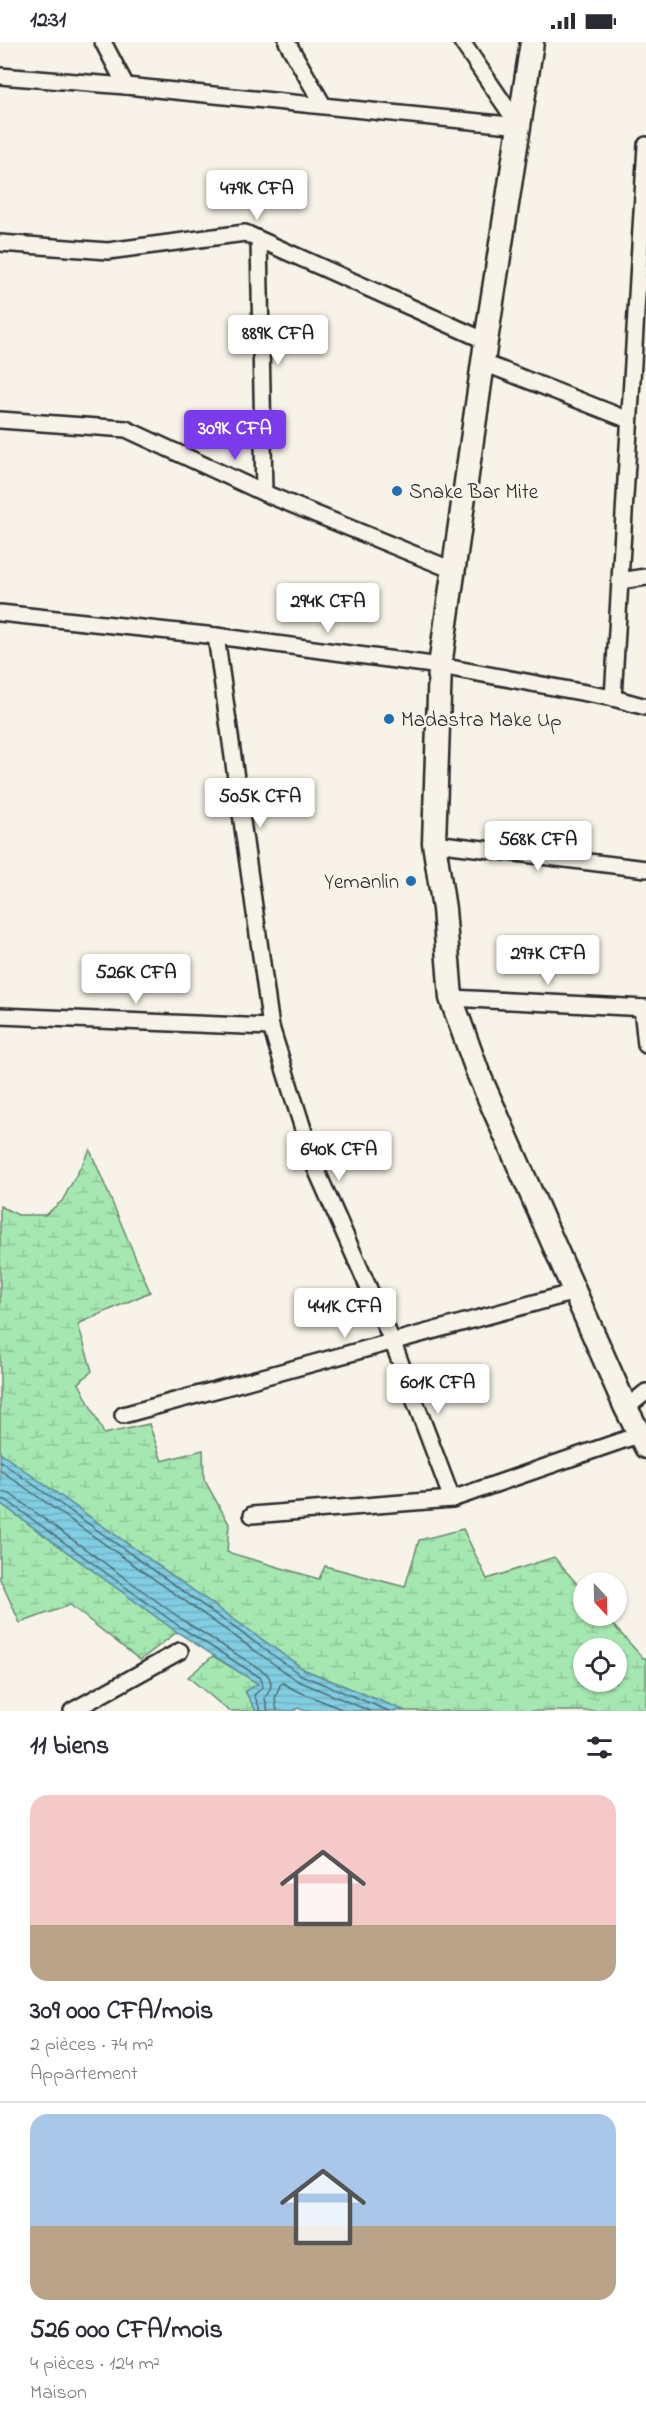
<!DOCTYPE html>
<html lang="fr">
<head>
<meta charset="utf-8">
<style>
	:root { --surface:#fff; --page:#f7f7f7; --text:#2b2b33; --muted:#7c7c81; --line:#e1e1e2; --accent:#7c3aed }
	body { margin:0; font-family:"Indie Flower",sans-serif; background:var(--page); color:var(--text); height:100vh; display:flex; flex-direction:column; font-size:22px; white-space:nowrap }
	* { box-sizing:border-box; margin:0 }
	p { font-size:20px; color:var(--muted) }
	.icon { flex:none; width:33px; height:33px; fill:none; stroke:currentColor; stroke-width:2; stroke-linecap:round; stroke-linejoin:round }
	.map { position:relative; height:1669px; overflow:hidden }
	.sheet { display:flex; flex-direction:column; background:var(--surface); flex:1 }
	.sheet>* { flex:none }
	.needle { width:39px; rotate:158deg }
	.fabs { position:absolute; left:573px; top:1530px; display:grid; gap:12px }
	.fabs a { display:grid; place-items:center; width:54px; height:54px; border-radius:50%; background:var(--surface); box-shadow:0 2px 4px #0004; font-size:30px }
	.price { position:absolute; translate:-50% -51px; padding:0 14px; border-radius:6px; background:#fff; color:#222; font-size:20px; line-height:39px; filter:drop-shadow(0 2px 3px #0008) }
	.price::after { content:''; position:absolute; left:50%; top:36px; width:18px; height:14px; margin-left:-9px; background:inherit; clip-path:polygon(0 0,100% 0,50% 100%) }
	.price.selected { background:var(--accent); color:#fff }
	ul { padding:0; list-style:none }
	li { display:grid; align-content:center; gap:12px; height:318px; padding:0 30px }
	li+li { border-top:2px solid var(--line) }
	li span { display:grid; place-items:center; height:186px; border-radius:18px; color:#555 }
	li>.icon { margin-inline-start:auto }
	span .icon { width:108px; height:108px; fill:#fffc; stroke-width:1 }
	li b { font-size:26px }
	h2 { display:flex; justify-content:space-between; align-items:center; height:72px; padding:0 30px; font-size:26px }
	.status { display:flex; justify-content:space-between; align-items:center; height:42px; padding:0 30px; background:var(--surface); direction:ltr }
	.status svg { height:16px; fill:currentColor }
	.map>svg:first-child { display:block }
	.wetland { fill:url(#wetland-marsh); stroke:#68896e; stroke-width:1.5; fill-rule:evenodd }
	.water { fill:url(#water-rules); stroke:#5f8c98; stroke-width:1.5 }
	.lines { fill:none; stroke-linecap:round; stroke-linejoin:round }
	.shore { stroke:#4d6c74; stroke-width:1.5 }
	.street-casing { stroke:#2b2b2b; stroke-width:20 }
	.secondary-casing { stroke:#2b2b2b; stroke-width:27 }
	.street { stroke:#f7f3e8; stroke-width:15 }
	.secondary { stroke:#f7f3e8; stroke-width:22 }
	.poi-dot { fill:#1f6fb2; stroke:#f7f3e8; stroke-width:2 }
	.labels { text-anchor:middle; stroke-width:5; stroke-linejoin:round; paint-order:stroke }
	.poi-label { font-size:21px; fill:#2b2b2b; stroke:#f7f3e8; text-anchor:start }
</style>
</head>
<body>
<div class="status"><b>12:31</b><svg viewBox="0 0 49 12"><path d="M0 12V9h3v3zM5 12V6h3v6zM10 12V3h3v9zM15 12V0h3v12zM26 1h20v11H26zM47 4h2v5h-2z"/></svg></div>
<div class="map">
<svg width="646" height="1669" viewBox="0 0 646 1669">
	<defs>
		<pattern id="wetland-marsh" width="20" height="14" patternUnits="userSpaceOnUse" patternTransform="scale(1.5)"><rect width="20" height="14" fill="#a5e7b0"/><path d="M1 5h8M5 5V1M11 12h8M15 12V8" fill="none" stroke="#8ec698"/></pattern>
		<pattern id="water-rules" width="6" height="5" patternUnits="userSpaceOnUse" patternTransform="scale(1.5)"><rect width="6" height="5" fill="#81cde1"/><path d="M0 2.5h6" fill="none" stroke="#70b0c1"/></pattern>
	</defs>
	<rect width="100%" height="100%" fill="#f7f3e8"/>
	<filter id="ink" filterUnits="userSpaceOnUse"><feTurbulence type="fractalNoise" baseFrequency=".0167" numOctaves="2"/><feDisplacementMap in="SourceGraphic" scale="12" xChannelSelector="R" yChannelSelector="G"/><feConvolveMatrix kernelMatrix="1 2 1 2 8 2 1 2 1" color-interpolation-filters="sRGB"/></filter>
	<g filter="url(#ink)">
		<!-- wetland -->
		<g class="wetland">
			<path d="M90,1108L150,1250L78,1282L92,1329L79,1341L104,1392L149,1382L162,1419L203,1408L204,1437L229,1482L227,1510L319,1537L325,1524L405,1545L419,1498L463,1487L487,1537L554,1515L583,1549L584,1574H605L643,1616H646V1669H405L305,1628L0,1411V1164L18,1173H45L62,1159ZM584,1606H616V1640H584Z"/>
			<path d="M0,1461L177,1590L140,1618L70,1563L20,1581L0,1537Z"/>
			<path d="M213,1614L259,1642L245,1649L256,1669H229L188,1635Z"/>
		</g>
		<!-- water -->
		<path class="water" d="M0,1411L305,1628L405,1669H305L298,1666L293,1669H256L245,1649L258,1642L177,1590L0,1461Z"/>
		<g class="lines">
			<!-- shore -->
			<g class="shore">
				<path d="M0,1419L301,1633L389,1669"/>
				<path d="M0,1428L298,1639L370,1669"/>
				<path d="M0,1449L10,1452L184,1579L266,1631C274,1640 271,1647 265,1656L268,1669"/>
				<path d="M0,1457L6,1458L180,1585L261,1636L263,1645L254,1653L261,1669"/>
				<path d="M277,1669L275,1657L280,1643L283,1641L295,1648L346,1669"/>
			</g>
			<defs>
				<g id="street">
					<path d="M103,0L126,44"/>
					<path d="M287,0L323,63"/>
					<path d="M462,0L519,84"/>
					<path d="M0,34L126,44L519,84"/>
					<path d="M259,198L264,451"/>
					<path d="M0,201L108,209L245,191L486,299"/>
					<path d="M484,321L629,378"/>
					<path d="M0,378L126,387L264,451L455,529"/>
					<path d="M620,539L646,535"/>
					<path d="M0,571L216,594L440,624L613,656L646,665"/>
					<path d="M216,594L271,985L315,1125L393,1301L452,1457"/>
					<path d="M613,656L646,103"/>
					<path d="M434,801L646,827"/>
					<path d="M451,956L646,966"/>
					<path d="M642,966L646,1003"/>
					<path d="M0,974L271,985"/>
					<path d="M626,1366L646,1350"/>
					<path d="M123,1373L575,1250"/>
					<path d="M252,1473L452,1457L641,1392"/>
					<path d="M72,1669L180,1609"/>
				</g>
				<path id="secondary" d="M532,0L486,299L440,624L434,801L444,867L451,956L478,1031L626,1366L646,1405"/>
			</defs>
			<!-- street casing -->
			<use href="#street" class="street-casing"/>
			<!-- secondary casing -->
			<use href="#secondary" class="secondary-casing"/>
			<!-- street -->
			<use href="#street" class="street"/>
			<!-- secondary -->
			<use href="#secondary" class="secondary"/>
		</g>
	</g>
	<!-- markers -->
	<g class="poi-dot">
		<circle cx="397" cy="449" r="6"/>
		<circle cx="389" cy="677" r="6"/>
		<circle cx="411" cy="839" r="6"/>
	</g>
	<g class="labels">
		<!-- poi labels -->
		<g class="poi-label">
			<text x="409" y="456">Snake Bar Mite</text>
			<text x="401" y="684">Madastra Make Up</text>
			<text x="399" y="846" text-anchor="end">Yemanlin</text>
		</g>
	</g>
</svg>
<div class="fabs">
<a><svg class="needle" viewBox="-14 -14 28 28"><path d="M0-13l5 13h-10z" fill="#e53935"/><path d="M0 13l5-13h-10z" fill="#7c7c81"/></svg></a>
<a><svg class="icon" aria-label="locate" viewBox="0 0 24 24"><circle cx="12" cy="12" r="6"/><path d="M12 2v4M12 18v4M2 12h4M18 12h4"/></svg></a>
</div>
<b class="price" style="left:257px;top:179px">479K CFA</b>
<b class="price" style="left:278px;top:324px">889K CFA</b>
<b class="price selected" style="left:235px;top:419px">309K CFA</b>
<b class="price" style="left:328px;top:592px">294K CFA</b>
<b class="price" style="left:260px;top:787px">505K CFA</b>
<b class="price" style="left:538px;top:830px">568K CFA</b>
<b class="price" style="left:548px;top:944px">297K CFA</b>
<b class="price" style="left:136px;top:963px">526K CFA</b>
<b class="price" style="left:339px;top:1140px">640K CFA</b>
<b class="price" style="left:345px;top:1297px">441K CFA</b>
<b class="price" style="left:438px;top:1373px">601K CFA</b>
</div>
<section class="sheet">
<h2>11 biens<svg class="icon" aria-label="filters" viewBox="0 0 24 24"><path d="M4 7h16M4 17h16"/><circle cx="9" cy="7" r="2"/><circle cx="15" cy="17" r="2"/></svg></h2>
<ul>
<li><span style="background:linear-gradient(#f6c9c9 70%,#b9a48a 0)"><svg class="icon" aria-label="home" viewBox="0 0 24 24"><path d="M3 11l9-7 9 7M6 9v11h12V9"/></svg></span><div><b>309 000 CFA/mois</b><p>2 pièces · 74 m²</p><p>Appartement</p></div></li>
<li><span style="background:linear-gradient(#a9c7e8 60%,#b9a48a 0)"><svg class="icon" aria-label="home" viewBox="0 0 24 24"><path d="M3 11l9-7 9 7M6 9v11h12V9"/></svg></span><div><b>526 000 CFA/mois</b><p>4 pièces · 124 m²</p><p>Maison</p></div></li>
</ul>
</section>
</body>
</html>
